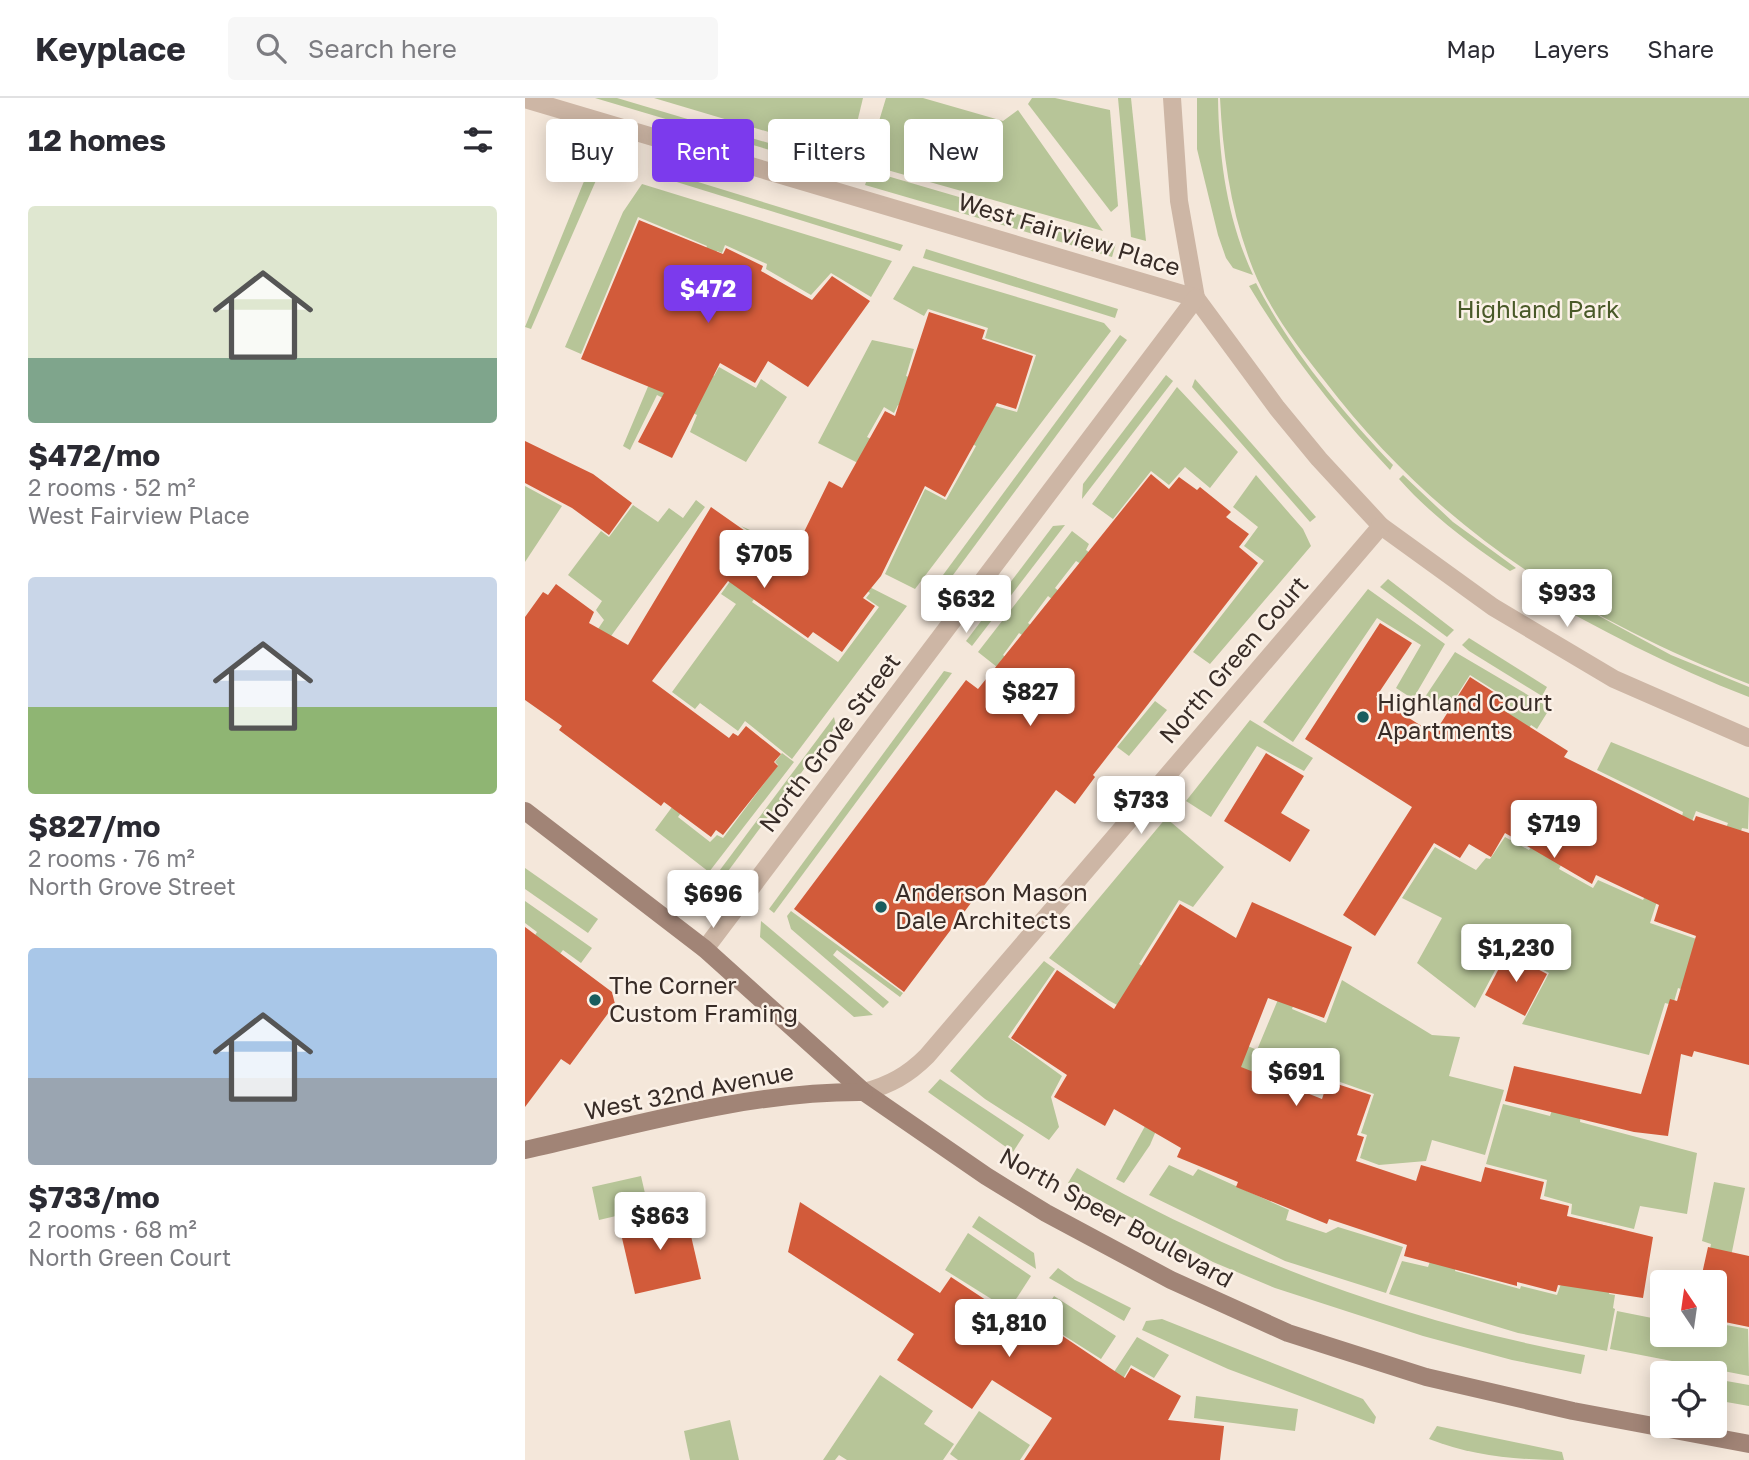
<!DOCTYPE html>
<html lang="en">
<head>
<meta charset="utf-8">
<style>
	:root { --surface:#fff; --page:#f7f7f7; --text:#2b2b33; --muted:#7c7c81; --line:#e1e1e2; --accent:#7c3aed }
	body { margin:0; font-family:"Golos Text",sans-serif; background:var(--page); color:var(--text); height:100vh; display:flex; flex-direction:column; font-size:26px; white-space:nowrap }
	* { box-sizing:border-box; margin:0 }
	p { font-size:23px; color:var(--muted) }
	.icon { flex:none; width:38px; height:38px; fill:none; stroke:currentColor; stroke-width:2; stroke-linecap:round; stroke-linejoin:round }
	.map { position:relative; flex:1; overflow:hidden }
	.sheet { display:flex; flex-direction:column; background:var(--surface); width:525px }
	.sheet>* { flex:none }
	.banner { position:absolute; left:21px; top:21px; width:665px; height:63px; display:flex; gap:14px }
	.needle { width:46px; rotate:347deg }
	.fabs { position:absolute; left:1125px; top:1172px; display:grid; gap:14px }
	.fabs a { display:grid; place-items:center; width:77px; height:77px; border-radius:7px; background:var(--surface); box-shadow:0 4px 18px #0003; font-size:35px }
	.price { position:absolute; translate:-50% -60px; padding:0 16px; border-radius:7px; background:#fff; color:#222; font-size:23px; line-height:46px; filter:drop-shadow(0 2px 4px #0008) }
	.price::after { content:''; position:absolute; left:50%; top:42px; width:21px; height:16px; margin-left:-10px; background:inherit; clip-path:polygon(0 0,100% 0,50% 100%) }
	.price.active { background:var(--accent); color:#fff }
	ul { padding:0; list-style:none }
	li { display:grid; align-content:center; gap:14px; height:371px; padding:0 28px }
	li span { display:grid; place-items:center; height:217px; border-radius:7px; color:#555 }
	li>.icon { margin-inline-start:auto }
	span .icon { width:126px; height:126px; fill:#fffc; stroke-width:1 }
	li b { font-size:30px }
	h2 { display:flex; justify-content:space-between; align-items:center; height:84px; padding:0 28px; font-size:30px }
	.tag { padding:0 24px; border-radius:7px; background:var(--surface); box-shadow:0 4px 18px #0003; font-size:24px; line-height:63px }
	.tag.active { background:var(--accent); color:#fff }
	header { display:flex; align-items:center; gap:42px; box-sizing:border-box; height:98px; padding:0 35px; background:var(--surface); border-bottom:2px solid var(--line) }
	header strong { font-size:33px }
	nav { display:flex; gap:38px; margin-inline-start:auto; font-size:24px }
	.search { width:490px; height:63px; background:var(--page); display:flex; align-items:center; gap:18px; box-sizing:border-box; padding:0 24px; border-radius:7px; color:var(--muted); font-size:26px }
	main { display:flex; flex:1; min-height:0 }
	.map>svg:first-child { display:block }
	.green { fill:#b7c598 }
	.building { fill:#d25b3a }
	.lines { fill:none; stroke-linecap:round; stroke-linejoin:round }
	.street { stroke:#cdb6a5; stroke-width:18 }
	.secondary { stroke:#a18476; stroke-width:18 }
	.poi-dot { fill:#185c5e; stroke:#fbf1e7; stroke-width:2.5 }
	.labels { text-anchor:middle; stroke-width:5; stroke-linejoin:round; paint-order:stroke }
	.street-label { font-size:24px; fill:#382c27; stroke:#fbf1e7 }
	.park-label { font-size:24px; fill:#495928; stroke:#fbf1e7 }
	.poi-label { font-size:24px; fill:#382c27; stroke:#fbf1e7; text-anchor:start }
</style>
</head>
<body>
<header>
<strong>Keyplace</strong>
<div class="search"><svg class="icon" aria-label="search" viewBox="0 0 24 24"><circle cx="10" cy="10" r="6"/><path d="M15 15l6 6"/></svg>Search here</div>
<nav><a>Map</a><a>Layers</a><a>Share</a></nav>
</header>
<main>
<section class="sheet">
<h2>12 homes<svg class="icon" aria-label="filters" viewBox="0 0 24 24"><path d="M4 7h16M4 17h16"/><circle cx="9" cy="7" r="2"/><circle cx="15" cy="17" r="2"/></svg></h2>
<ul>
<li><span style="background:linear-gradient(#dfe7d0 70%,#7fa58c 0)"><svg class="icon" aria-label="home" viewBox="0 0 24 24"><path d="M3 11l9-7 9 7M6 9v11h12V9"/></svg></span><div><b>$472/mo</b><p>2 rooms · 52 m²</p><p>West Fairview Place</p></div></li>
<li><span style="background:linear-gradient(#c9d6e8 60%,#8fb573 0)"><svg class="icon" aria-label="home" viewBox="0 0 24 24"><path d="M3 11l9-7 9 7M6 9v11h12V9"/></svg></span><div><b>$827/mo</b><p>2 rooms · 76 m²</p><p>North Grove Street</p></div></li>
<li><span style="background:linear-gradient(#a9c7e8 60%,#9aa5b1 0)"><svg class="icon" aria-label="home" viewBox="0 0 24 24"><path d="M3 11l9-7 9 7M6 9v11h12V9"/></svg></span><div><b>$733/mo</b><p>2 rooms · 68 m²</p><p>North Green Court</p></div></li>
</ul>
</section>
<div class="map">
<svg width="1224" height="1362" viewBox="0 0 1224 1362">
	<rect width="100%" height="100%" fill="#f4e7da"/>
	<!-- green -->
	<g class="green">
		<path d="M70,0H92L321,68L319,74Z"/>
		<path d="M129,0H338L324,58Z"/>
		<path d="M361,0H398L478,23L493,12L578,133L341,66Z"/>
		<path d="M507,0H530L585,12L593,108L586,114L503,6Z"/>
		<path d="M593,0H606L621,143L606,139Z"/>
		<path d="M672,0H693C694,61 702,121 728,177L708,170L701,160L693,137L672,51Z"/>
		<path d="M695,0H1224V586C1052,519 912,430 799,282C772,248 744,211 728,171C706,115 698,59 695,0Z"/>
		<path d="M66,66L76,71L6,231L0,229Z"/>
		<path d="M134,72L378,147L375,153L129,77Z"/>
		<path d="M345,73L591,145L587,159L340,87Z"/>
		<path d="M117,86L367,163L346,199L306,175L286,197L241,171L242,166L200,147L197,155L192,153L159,221L153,218L182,148L113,119L56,256L40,249L98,114Z"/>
		<path d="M401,151L593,211L590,220L398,160Z"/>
		<path d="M388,168L579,225L586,233L390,491L360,476L400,391L421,402L451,348L404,322L459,305L492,314L511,257L460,240L463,230L403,211L399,218L368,201Z"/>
		<path d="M731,185C766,253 816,312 868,367L865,372C812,316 764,255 724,188Z"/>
		<path d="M151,222L154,262L189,278L194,269L231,290L236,281L262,299L221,364L165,334L172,317L132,297L105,352L98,348Z"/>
		<path d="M595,237L602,242L411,500L404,496Z"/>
		<path d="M347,242L389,251L381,278L416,290L400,321L373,307L369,315L359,309L342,339L352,344L395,396L293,345Z"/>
		<path d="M641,277L648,283L557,401L558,386Z"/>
		<path d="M670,281L791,419L785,424L667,289Z"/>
		<path d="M652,289L713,354L685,390L660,369L644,387L626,373L588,421L567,406Z"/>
		<path d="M731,377L778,431L786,448L685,566L668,554L739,463L719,448L733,429L708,409Z"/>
		<path d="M878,377L928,424L991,470L985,473C945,446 906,417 874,381Z"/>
		<path d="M0,388L37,408L0,464Z"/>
		<path d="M171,402L180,409L81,545L69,537L79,522L71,512L77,503L43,477L76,433L84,439L108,407L133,424L144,410L158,420Z"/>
		<path d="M540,427L447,548L441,543L528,428Z"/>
		<path d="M216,428L265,450L227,504L313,564L354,509L341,500L345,495L311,472L382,508L267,661L220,623L213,633L175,605L170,611L147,594L211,506L196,496L235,441Z"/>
		<path d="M547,433L564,446L561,452L565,455L556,466L551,463L530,490L535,494L528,502L523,498L503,525L508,529L500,539L494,535L478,557L485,563L477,573L453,554Z"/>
		<path d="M863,481L929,532L922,539L855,489Z"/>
		<path d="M1006,481L1146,557L1224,589V599C1146,569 1072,531 1001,489Z"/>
		<path d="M843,491L920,546L888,601L871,590L896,547L852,520L768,644L738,624Z"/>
		<path d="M944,540L1022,589L1017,598L944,553L937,547Z"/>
		<path d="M930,554L1025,610L1012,631L1006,627L995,645L899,731L983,601L945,577L920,616L898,602Z"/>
		<path d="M419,573L427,575L249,815L244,811Z"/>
		<path d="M630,603L642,612L604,658L592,649Z"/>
		<path d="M309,619L311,628L195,784L189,780Z"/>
		<path d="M725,622L788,660L779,673L732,648L686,719L661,703Z"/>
		<path d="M1086,644L1224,700L1223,731L1217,730L1212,746L1197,740L1203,725L1171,713L1166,726L1156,723L1158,714L1072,672Z"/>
		<path d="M257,655L269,664L184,774L130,732L150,705L158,712L153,719L185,744L192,737L198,740L253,667L250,664Z"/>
		<path d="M641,720L699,769L668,809L654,802L614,866L680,909L661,945L583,902L524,860Z"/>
		<path d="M1023,722L1044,751L1034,771L1068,790L1073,782L1118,802L1157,726L1125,825L1209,854L1182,899L1153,890L1148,907L1140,905L1124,957L997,926L1024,875L981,852L950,910L892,865L917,820L877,800L910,749L951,772L961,760L965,761L980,739L1004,752Z"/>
		<path d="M0,770L73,821L63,835L0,791Z"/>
		<path d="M0,803L67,850L56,865L38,852L31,861L7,842L12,834L0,825Z"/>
		<path d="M266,813L378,895L375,899L312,852L308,857L364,904L358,910L266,831L262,818Z"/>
		<path d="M236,823L348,917L329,919L235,839Z"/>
		<path d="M519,863L530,871L483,939L537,978L526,999L534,1029L524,1042L460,1001L425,973Z"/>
		<path d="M762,880L776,885L767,911L801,925L817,882L907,937L935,939L924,978L979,992L960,1057L907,1042L901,1063L854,1067L835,1060L842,1037L836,1035L849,996L801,979L794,995L755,981L749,992L698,964L700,938L732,952Z"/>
		<path d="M675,928L625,1047L599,1085L591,1081Z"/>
		<path d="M415,981L499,1037L488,1054L403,994Z"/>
		<path d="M1030,1003L1057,1010L1055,1024L1172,1055L1162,1116L1115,1108L1109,1131L1046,1116L1047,1106L1019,1098L1022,1082L961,1066L978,1006L1025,1018Z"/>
		<path d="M644,1067L668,1078L673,1071L764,1112L761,1122L801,1135L813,1129L878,1149L861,1195L760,1163L624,1097Z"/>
		<path d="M552,1070C708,1160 883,1225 1060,1257L1056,1276L987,1262L898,1238L750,1190L688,1164L543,1085Z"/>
		<path d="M116,1078L125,1117L93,1125L91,1118L74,1122L67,1089Z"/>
		<path d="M1189,1084L1220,1090L1193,1222L1190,1185H1178L1186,1146L1177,1143Z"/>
		<path d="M454,1118L509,1155L511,1171L447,1129Z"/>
		<path d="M1074,1126L1097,1131L1084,1196L1090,1197L1088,1210L1090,1211L1082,1253L993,1235L864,1196L877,1163L903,1169L907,1158L931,1166L930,1173L995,1191L996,1188L1032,1197L1037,1183Z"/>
		<path d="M443,1135L506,1178L484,1212L420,1172Z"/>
		<path d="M533,1170L550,1182L606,1210L599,1223L524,1180Z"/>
		<path d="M529,1198L591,1238L576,1261L535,1235L531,1240L511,1227Z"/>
		<path d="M1092,1213L1137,1222L1138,1237H1190V1225L1223,1231L1224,1278L1085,1251Z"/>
		<path d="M637,1221L838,1301L851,1319L849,1326L703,1271L617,1232L621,1223Z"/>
		<path d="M612,1239L644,1257L629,1280L606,1267L561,1345L531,1362Z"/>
		<path d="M355,1277L408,1313L399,1326L429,1346L418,1362H322L314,1357L310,1362H298Z"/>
		<path d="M1190,1281L1224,1287V1308L1190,1302Z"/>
		<path d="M671,1298L773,1311L770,1333L669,1320Z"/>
		<path d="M454,1313L505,1347L495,1362H433L425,1356Z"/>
		<path d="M205,1322L214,1362H165L159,1333Z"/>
		<path d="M912,1328L1037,1354L1039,1362C993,1362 947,1358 904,1341Z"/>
	</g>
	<!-- building -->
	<g class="building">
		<path d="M114,122L198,156L201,150L238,168L236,173L287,202L307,178L345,203L283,289L243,263L230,285L195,265L147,360L113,344L139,295L56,261Z"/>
		<path d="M404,214L460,232L457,241L508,258L491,311L472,305L420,399L400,388L356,478L338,500L350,508L317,554L288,534L283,540L203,483L127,583L204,640L208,635L213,638L221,628L256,656L249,664L253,668L198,737L191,732L186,739L139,704L136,708L34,632L37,628L0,602V519L18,494L23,497L31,486L69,514L64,525L103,547L186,409L260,461L279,434L304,383L317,390L360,313L370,318Z"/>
		<path d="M0,343L68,376L107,405L84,437L47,410L0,385Z"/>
		<path d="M626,376L644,391L654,379L672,392L675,389L706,414L701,419L724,436L714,449L733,465L568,677L570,679L550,706L531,692L379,894L269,811L441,582L453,591Z"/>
		<path d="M855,525L887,545L851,599L909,636L945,579L981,602L975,610L1043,653L1039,659L1169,723L1171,718L1224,735V967L1169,953L1167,959L1156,956L1143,1038L1109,1034L980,1003L989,968L1116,996L1145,901L1152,903L1171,838L1129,823L1134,807L1071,777L1067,786L980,735L966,759L944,746L935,760L909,745L850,838L818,817L887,709L780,641Z"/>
		<path d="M741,655L779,678L756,715L785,732L765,764L699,723Z"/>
		<path d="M727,804L827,849L799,920L743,900L716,969L797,1001L803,983L846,997L832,1037L839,1039L831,1063L891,1083L896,1067L956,1084L960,1069L1019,1084L1015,1101L1044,1108L1042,1118L1128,1139L1118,1200L1033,1187L1031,1194L992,1184V1188L879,1158L882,1147L804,1121L802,1126L711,1089L713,1084L652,1059L656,1050L589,1011L580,1028L529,999L542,977L486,940L532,872L589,911L655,806L711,840Z"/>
		<path d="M0,829L87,894L90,906L45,967L36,961L0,1009Z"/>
		<path d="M982,855L1022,876L1000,918L960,897Z"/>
		<path d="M275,1104L415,1195L426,1179L511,1235L513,1231L532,1243L536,1237L600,1280L606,1270L656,1298L643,1322L699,1328L695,1362H499L527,1320L467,1282L447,1311L372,1262L389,1236L263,1154Z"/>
		<path d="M160,1112L176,1181L110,1196L94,1127Z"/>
		<path d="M1183,1149L1224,1158V1229L1190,1222V1185H1175Z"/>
	</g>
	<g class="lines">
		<!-- street -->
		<g class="street">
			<path d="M647,0L654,103L671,200"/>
			<path d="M0,1L671,200L752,310L794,361L856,428L968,509L1089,581L1224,640"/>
			<path d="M180,851L671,200"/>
			<path d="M339,994C365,987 383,977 402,958L856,428"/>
		</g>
		<!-- secondary -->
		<g class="secondary">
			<path d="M0,713L180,851L339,994L461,1078L521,1115L646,1182L763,1235L901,1279L1048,1313L1224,1346"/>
			<path d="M0,1052C111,1027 225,993 339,994"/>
		</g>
	</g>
	<!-- markers -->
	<g class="poi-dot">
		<circle cx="838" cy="619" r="7"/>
		<circle cx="356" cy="809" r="7"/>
		<circle cx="70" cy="902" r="7"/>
	</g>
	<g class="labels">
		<!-- street labels -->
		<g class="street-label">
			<text transform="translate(544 137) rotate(17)" y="8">West Fairview Place</text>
			<text transform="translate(709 562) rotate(-49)" y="8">North Green Court</text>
			<text transform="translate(305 645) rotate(-53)" y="8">North Grove Street</text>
			<text transform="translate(164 994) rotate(-11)" y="8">West 32nd Avenue</text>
			<text transform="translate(591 1120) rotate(29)" y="8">North Speer Boulevard</text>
		</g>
		<!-- park labels -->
		<g class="park-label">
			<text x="1013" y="220">Highland Park</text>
		</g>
		<!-- poi labels -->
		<g class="poi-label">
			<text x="852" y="613">Highland Court<tspan x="852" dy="28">Apartments</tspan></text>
			<text x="370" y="803">Anderson Mason<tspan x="370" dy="28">Dale Architects</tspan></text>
			<text x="84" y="896">The Corner<tspan x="84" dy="28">Custom Framing</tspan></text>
		</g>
	</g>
</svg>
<div class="fabs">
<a><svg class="needle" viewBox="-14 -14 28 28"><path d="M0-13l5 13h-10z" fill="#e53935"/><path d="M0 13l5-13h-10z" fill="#7c7c81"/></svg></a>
<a><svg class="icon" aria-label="locate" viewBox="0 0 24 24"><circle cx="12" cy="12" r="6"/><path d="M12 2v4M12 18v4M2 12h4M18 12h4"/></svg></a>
</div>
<b class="price active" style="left:183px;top:227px">$472</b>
<b class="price" style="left:239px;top:492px">$705</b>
<b class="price" style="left:1042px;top:531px">$933</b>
<b class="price" style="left:441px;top:537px">$632</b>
<b class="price" style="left:505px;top:630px">$827</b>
<b class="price" style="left:616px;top:738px">$733</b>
<b class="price" style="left:1029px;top:762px">$719</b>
<b class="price" style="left:188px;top:832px">$696</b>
<b class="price" style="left:991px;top:886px">$1,230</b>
<b class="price" style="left:771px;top:1010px">$691</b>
<b class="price" style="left:135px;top:1154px">$863</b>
<b class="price" style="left:484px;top:1261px">$1,810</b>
<div class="banner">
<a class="tag">Buy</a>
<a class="tag active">Rent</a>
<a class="tag">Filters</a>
<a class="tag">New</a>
</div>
</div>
</main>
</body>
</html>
